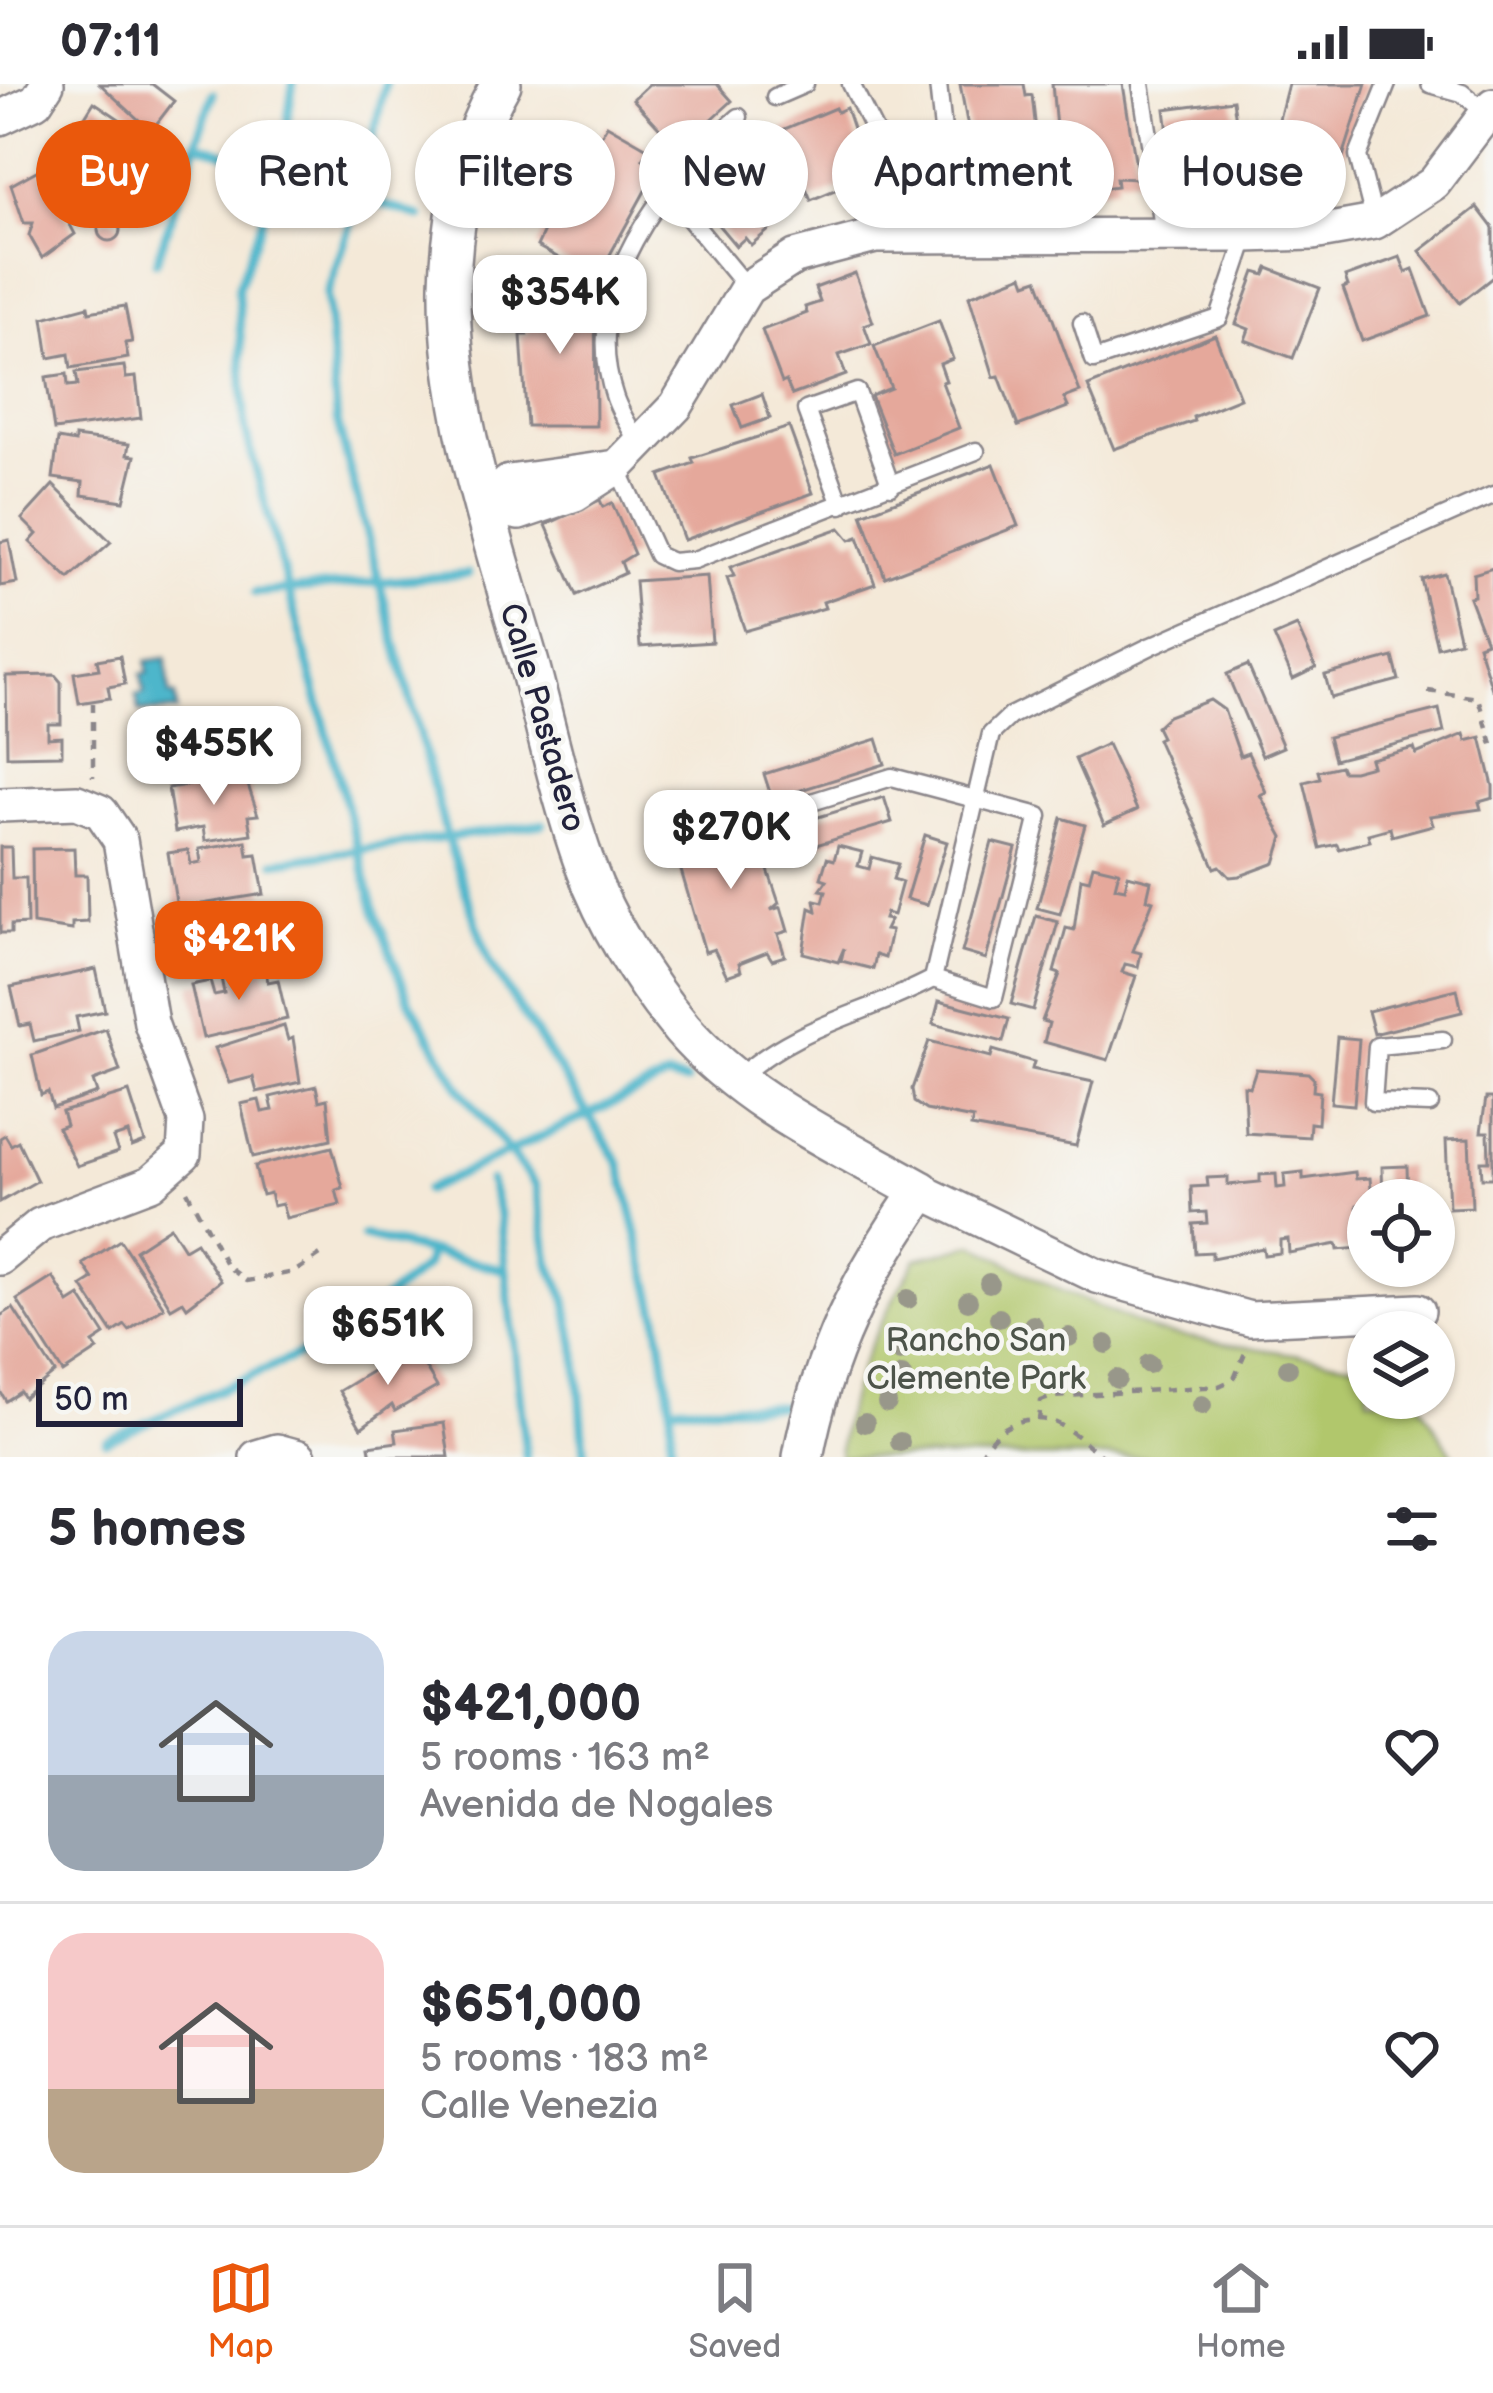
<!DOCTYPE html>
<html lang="en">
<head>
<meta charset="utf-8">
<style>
	:root { --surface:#fff; --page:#f2f2f3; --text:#2b2b33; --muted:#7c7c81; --line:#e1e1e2; --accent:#ea580c }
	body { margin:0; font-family:"Balsamiq Sans",sans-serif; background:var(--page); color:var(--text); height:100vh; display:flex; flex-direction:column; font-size:45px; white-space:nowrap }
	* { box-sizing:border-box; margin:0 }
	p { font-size:39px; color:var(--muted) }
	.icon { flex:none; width:66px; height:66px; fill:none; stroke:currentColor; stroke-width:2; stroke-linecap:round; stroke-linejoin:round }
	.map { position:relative; height:1373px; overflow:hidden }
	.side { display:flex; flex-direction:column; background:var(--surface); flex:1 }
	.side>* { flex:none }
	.banner { position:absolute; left:36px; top:36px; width:1422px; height:108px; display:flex; gap:24px }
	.tools { position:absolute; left:1347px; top:1095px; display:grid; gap:24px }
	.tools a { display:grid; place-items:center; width:108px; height:108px; border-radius:50%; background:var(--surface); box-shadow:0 3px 9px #0004; font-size:60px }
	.scale { position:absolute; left:36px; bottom:30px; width:207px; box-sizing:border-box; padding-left:12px; border:6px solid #22223b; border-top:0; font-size:33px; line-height:42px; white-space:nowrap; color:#22223b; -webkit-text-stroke:9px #f6f6f2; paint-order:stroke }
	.price { position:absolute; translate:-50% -102px; padding:0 27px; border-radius:24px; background:#fff; color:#222; font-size:39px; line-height:78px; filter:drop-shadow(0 3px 6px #0008) }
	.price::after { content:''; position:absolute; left:50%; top:72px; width:36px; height:27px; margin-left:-18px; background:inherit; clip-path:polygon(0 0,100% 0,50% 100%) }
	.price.selected { background:var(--accent); color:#fff }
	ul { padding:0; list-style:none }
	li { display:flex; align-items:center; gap:36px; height:300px; padding:0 48px }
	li+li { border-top:3px solid var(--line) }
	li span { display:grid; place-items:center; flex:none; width:336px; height:240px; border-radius:36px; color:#555 }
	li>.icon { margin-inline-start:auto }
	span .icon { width:144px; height:144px; fill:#fffc; stroke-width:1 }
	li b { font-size:51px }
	h2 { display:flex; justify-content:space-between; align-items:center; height:144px; padding:0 48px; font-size:51px }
	.pill { padding:0 42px; border-radius:54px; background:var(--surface); box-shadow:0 3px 9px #0004; font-size:42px; line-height:108px }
	.pill.selected { background:var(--accent); color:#fff }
	.status { display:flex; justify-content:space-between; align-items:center; height:84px; padding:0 60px; background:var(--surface); direction:ltr }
	.status svg { height:33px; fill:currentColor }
	.tab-bar { display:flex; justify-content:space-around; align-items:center; height:168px; border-top:3px solid var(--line); background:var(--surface); font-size:33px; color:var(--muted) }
	.tab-bar a { display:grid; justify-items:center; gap:6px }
	.tab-bar .selected { color:var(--accent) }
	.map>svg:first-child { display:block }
	.green { fill:#b1c76c; stroke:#6a7454; stroke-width:3 }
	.water { fill:#4db6cb; stroke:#386c83; stroke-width:3 }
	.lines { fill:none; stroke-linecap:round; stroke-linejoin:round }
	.stream { stroke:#4db6cb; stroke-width:9 }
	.building { fill:#e5a89b }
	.service-casing { stroke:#8b868a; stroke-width:21 }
	.minor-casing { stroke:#8b868a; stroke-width:38 }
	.tertiary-casing { stroke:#8b868a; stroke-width:44 }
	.path { stroke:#8b868a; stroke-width:4.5; stroke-dasharray:9 9; stroke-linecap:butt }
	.service { stroke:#fff; stroke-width:16 }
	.minor { stroke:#fff; stroke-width:33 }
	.tertiary { stroke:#fff; stroke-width:39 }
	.tree { fill:#98978a }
	.labels { text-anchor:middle; stroke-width:9; stroke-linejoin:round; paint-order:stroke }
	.street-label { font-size:33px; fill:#22223b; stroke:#f6f6f2 }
	.park-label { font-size:33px; fill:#4d544a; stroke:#f6f6f2 }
</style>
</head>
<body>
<div class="status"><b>07:11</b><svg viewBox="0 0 49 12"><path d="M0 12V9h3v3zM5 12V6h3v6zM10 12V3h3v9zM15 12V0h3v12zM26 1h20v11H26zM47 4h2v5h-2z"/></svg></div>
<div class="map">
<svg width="1493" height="1373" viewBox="0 0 1493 1373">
	<rect width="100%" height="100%" fill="#f6f6f2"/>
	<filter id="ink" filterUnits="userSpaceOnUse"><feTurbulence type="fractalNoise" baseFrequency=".00833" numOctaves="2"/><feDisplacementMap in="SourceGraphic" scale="24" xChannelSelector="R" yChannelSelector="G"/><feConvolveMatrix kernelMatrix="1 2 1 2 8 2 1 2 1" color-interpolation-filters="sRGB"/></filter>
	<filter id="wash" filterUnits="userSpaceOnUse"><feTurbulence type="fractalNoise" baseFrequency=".004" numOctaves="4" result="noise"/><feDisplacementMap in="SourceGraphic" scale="48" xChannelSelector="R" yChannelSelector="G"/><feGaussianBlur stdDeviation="2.7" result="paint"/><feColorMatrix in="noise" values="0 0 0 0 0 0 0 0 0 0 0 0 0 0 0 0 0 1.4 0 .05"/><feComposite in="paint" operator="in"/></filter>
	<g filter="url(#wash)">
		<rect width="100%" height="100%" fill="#f4e9d8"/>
		<!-- green -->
		<path class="green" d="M974,1160L1050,1202L1156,1248L1368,1282V1314H1417L1454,1373H839C845,1299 880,1238 916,1175Z"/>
		<!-- water -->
		<path class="water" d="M166,574L170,611H175L177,627L139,628L136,611L144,609L141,590L148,589L146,577Z"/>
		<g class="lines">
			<!-- stream -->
			<g class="stream">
				<path d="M293,0L280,86L238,204L245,345L375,828L409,916L461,1006L536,1102L550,1180L566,1216L577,1272L585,1373"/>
				<path d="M385,0L360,112L327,210L337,337L447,754L490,879L620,1080L657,1230L671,1322V1373"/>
				<path d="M199,61L421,133"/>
				<path d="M156,178L213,10"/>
				<path d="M255,509L468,490"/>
				<path d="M275,778L543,740"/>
				<path d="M490,1097L500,1132L526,1373"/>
				<path d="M426,1106L667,994L686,998"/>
				<path d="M363,1152L506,1186"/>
				<path d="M671,1322H782"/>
				<path d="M106,1357L336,1254L426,1182L429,1169"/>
			</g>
		</g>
		<g id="blocks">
			<!-- building -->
			<g class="building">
				<path d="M100,0H152L174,17L151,47Z"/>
				<path d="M649,0H717L732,17L679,65L633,15Z"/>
				<path d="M960,0H1024L1026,12L1032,11L1042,101L990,109L989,102L979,103Z"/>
				<path d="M1052,0H1123L1138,95L1116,94L1117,102L1070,109L1062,54L1057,55Z"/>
				<path d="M1288,0H1366L1336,95L1318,96L1315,105L1265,90Z"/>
				<path d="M1233,16L1243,87L1174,97L1165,25Z"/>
				<path d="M94,18L152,57L135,94L102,71L105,66L78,44Z"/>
				<path d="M835,24L837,28L846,24L866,83L851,89L854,98L811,116L782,46Z"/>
				<path d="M607,41L649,65L643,75L658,83L601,187L592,182L588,190L537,162L574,83L581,87Z"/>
				<path d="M72,57L99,78L95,83L102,90L108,82L137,106L112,130L93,125L51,84Z"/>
				<path d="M746,67L794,125L751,161L745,154L736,162L699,118L712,107L707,100Z"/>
				<path d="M40,85L75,150L42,174L29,151L33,139H24L11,101Z"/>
				<path d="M1477,123L1493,144V193L1460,219L1420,167Z"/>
				<circle cx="109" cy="146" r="11"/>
				<path d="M1400,173L1406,188L1413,185L1430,232L1362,257L1343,204L1348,202L1345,193Z"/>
				<path d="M1268,184L1320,204L1293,274L1245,256L1249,245L1236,240L1255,188L1265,191Z"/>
				<path d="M855,189L873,238L864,241L871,260L839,271L846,291L792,311L786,297L782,299L762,246L807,229L805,223L820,218L815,204Z"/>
				<path d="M1023,191L1026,199L1038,195L1080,308L1064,314L1068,323L1018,342L999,292L994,293L969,212Z"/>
				<path d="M595,202L596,342H527L521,251H527V203Z"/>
				<path d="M88,222L89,228L125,222L132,258L125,259L128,274L71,284L69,270L49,274L43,234Z"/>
				<path d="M939,237L953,275L940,280L946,297L942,298L959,344L894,370L871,312L891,304L874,262Z"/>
				<path d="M1215,251L1240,314L1193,333L1194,337L1114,365L1088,302Z"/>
				<path d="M124,282L126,294L136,293L141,334L54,346L46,293L67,290L68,302L78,301L76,288Z"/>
				<path d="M762,310L770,334L742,344L733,321Z"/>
				<path d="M789,343L813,409L684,456L660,391L694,379L692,374Z"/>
				<path d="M75,353L129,360L127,371L135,372L124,417L82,411L83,398L53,394L58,355L75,358Z"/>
				<path d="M994,380L1018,442L885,493L862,430Z"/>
				<path d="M53,401L111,458L69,495L30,458L37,450L22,435Z"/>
				<path d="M600,416L603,423L612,419L634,470L621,478L625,489L577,511L546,441Z"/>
				<path d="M840,444L850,456L858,453L875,500L823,518L825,524L745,547L727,494L734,492L730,483Z"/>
				<path d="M9,456L17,499L0,502V458Z"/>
				<path d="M1493,484V605H1492L1478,561L1486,558L1469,513L1474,512L1473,490Z"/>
				<path d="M1444,489L1460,557L1437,563L1421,495Z"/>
				<path d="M707,492L712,558L640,563L635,497Z"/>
				<path d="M1297,542L1316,584L1293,595L1274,552Z"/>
				<path d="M120,572L125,600L108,603L110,614L79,619L74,589L99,585L97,576Z"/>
				<path d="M1393,573L1399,596L1331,614L1325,591Z"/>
				<path d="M1248,581L1283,663L1262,672L1227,590Z"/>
				<path d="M55,591L61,598V640H48V654L62,653V671L7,672L6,592Z"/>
				<path d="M1210,616L1224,626L1240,672L1248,669L1266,708L1260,711L1283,753L1275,779L1240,792L1230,793L1220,782L1215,784L1157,655L1161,653L1156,643L1168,632Z"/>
				<path d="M1439,625L1444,648L1334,676L1328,653Z"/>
				<path d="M228,633L230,646L236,645L241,685L161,697L155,657L175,654L173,641Z"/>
				<path d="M1464,650L1466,657L1481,653L1493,702V714L1479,718L1481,725L1430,732L1433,741L1392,752L1390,744L1368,750L1370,757L1339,765L1337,760L1320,764L1304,698L1320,694L1318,687L1340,682L1342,687H1353L1372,682L1370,675L1414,664L1416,670Z"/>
				<path d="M877,655L885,680L772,715L764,690Z"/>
				<path d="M1107,660L1137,726L1104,741L1075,675Z"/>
				<path d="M245,692L258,731L248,732L251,750L205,757L203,743L175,748L168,704Z"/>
				<path d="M884,713L892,738L800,766L792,741Z"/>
				<path d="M733,722L745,745L752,743L754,773L763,771L779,819L771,826L781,823L788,847L778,850L785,872L772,876L767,868L739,879L741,887L727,892L714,865L705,868L675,766L684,763L681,738L687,736L689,743L730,731L728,724Z"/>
				<path d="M1062,734L1085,741L1060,830L1037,824Z"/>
				<path d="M925,751L947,758L927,821L906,815Z"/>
				<path d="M246,757L248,771L257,770L264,810L177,824L168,769L188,766L191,780L201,778L199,765Z"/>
				<path d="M992,758L1016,764L986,875L962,868Z"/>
				<path d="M838,762L862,768L858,782L869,785L872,773L898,780L893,795L902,798L893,831L886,829L884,835L890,836L885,846L891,847L885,874L876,871L873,885L841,877L844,864L838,878L803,869L810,824L817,827L815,816L823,818L826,807L820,806L827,796L821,794L827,774L834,776Z"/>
				<path d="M0,763H11L12,794H26L27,840L11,841V849H0Z"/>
				<path d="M74,764L75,791H87L88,838L72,839V846L33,840L32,765Z"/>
				<path d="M1093,781L1119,787L1115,803L1125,805L1128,791L1151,797L1147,815L1153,817L1133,867L1141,869L1138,883L1125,880L1122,888L1136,892L1108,976L1044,958L1049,939L1042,937L1060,890L1054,888L1066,844L1074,846L1081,794L1089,796Z"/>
				<path d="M257,820L264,860L257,861L260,876L206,885L203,873L195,874L192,860L183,862L178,834Z"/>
				<path d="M1036,832L1058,838L1033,926L1011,920Z"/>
				<path d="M265,884L268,898L278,896L287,935L203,954L191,901L210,897L214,911L224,909L221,894Z"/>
				<path d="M96,885L105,927L76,933L79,947L34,957L30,940L20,942L11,903Z"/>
				<path d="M1457,905L1462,928L1374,950L1368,927Z"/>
				<path d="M939,917L1009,935L1003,958L933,940Z"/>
				<path d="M284,942L288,956L293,954L300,998L257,1008L253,993L229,999L215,964Z"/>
				<path d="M106,945L120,987L93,997L97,1009L53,1024L48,1008L41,1011L32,971Z"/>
				<path d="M1337,953L1359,955L1354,1021L1331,1019Z"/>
				<path d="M929,957L991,973L993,966L1034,978L1032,985L1093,998L1076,1062L971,1043L973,1035L926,1026L914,1018L912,1005Z"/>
				<path d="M1256,985L1308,989L1314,995L1313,1007L1320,1008L1318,1040L1310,1039L1309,1053L1246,1049L1244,1002L1250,1003Z"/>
				<path d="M316,1002L319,1017L327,1015L331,1055L253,1073L241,1020L259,1016L262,1028L273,1026L270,1013Z"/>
				<path d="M129,1008L145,1058L132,1063L128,1049L113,1054L118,1068L77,1082L58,1044L66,1041L62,1028Z"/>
				<path d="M1486,1014H1493V1094H1482L1481,1077H1489L1488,1048H1481Z"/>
				<path d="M5,1051L11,1061L18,1057L37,1097L0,1118V1054Z"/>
				<path d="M1469,1055L1472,1123L1449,1124L1446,1056Z"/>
				<path d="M332,1063L343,1104L336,1106L340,1121L286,1134L282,1120L273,1122L270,1109L262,1111L255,1082Z"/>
				<path d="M1407,1082L1408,1116H1383L1382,1083Z"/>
				<path d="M1303,1088V1095L1355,1088L1356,1095L1370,1094L1372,1116L1357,1121L1358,1132H1368V1153L1360,1154V1164L1338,1166L1337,1160L1289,1169L1288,1155L1280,1156V1169L1264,1171L1263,1164L1212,1174V1168L1195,1169L1193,1140L1207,1139L1206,1128L1192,1129L1191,1103L1208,1102L1207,1094L1228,1093V1101L1260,1098V1091L1276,1090L1277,1104L1285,1103L1284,1090Z"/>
				<path d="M170,1143L184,1165L196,1158L221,1197L187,1223L183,1217L171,1224L135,1166Z"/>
				<path d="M120,1156L164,1223L129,1246L125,1241L113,1249L82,1202L93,1195L83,1180Z"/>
				<path d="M53,1193L69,1219L80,1212L105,1251L93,1259L98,1266L63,1289L17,1216Z"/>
				<path d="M13,1224L55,1289L24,1314L20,1308L6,1317L0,1307V1232Z"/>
				<path d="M407,1266L411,1272L417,1269L437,1303L395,1327L392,1321L361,1344L339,1307Z"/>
				<path d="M444,1339L449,1373H371L369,1362L397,1358L395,1346Z"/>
			</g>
		</g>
	</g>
	<g filter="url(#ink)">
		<use href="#blocks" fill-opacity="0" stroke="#8b868a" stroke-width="3"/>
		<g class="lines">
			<defs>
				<g id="service">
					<path d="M851,0L895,88L920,100"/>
					<path d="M1141,0L1164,150"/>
					<path d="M1430,0L1462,9L1486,29"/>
					<path d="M775,13L805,0"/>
					<path d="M665,105L747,204"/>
					<path d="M1375,138L1358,72L1387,0"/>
					<path d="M919,150L920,100L946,74L938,0"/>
					<path d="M1082,239L1094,276L1219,234L1247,151"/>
					<path d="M641,363C632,347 621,331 615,314C577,205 663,98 739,33"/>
					<path d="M617,383L657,471L672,478L694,476L976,367"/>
					<path d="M841,421L806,326L857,308L891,402"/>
					<path d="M789,725L892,693L1039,732L994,914L933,895"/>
					<path d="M735,996C802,938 859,934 933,895L991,650L1010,632L1151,562L1493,411"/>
					<path d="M1430,1020L1373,1018L1377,962L1443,956"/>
				</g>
				<g id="minor">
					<path d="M0,34L36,17L47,0"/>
					<path d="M484,422L519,429L575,410L617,383L676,322L747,204L795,173L875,152L1247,151L1313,149L1375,138L1434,99L1493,21"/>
					<path d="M484,422L509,398L609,384"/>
					<path d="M0,721L77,718L101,728L120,756L151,939L186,1036L184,1070L151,1099L40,1141L0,1174"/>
					<path d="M921,1107L1097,1192L1250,1235L1418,1227"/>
					<path d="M257,1373L277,1367L299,1373"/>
				</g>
				<path id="tertiary" d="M501,0C466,60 452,130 450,200C448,328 494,458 529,580C547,647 562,717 585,781C606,839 643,898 682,945C745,1018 838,1060 921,1107C862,1191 822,1271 803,1373"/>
			</defs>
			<!-- service casing -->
			<use href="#service" class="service-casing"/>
			<!-- minor casing -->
			<use href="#minor" class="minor-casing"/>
			<!-- tertiary casing -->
			<use href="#tertiary" class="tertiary-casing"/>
			<!-- path -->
			<g class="path">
				<path d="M1428,607L1478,614L1493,663"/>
				<path d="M93,619V693"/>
				<path d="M187,1107L227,1182L247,1197L294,1188L325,1168"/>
				<path d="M1039,1337L1041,1317L1052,1313L1219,1302L1234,1295L1247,1264"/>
				<path d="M981,1373C990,1345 1025,1328 1054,1338C1070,1344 1088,1362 1103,1373"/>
			</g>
			<!-- service -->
			<use href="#service" class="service"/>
			<!-- minor -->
			<use href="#minor" class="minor"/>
			<!-- tertiary -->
			<use href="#tertiary" class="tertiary"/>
		</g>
		<!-- trees -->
		<g class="tree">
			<circle cx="989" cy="1199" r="10"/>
			<circle cx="908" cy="1215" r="10"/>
			<circle cx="968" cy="1217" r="10"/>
			<circle cx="999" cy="1234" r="10"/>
			<circle cx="1033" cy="1241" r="10"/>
			<circle cx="1069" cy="1253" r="10"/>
			<circle cx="1106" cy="1260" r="10"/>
			<circle cx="900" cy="1268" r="10"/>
			<circle cx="1149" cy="1280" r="10"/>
			<circle cx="1288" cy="1284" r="10"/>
			<circle cx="902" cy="1292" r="10"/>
			<circle cx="1117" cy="1295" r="10"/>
			<circle cx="887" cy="1319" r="10"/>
			<circle cx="1202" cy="1321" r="10"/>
			<circle cx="865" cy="1339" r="10"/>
			<circle cx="900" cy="1358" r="10"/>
		</g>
	</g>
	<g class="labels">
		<!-- street labels -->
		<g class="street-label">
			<text transform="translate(544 633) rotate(74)" y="12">Calle Pastadero</text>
		</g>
		<!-- park labels -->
		<g class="park-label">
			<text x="976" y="1267">Rancho San<tspan x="976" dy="38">Clemente Park</tspan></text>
		</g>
	</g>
</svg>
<div class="tools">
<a><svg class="icon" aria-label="locate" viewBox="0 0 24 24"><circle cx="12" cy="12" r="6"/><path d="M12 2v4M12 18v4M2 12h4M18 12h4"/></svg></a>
<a><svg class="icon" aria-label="layers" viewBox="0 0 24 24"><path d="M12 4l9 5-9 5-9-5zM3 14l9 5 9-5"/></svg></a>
</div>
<div class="scale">50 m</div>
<b class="price" style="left:560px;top:273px">$354K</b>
<b class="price" style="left:214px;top:724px">$455K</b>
<b class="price" style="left:731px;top:808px">$270K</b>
<b class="price selected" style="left:239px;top:919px">$421K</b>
<b class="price" style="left:388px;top:1304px">$651K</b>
<div class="banner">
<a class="pill selected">Buy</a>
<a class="pill">Rent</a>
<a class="pill">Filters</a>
<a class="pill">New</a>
<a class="pill">Apartment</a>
<a class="pill">House</a>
</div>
</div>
<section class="side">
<h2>5 homes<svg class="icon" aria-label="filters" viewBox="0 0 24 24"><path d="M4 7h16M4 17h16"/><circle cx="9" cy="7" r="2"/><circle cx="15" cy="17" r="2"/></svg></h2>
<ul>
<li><span style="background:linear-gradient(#c9d6e8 60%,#9aa5b1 0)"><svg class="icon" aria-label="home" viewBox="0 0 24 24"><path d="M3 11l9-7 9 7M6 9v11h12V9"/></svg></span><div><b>$421,000</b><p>5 rooms · 163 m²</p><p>Avenida de Nogales</p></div><svg class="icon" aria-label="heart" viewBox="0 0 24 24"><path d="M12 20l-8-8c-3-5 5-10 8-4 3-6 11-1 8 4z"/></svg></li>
<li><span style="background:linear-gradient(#f6c9c9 65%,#b9a48a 0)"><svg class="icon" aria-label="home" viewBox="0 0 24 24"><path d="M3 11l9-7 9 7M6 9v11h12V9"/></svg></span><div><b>$651,000</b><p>5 rooms · 183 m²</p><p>Calle Venezia</p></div><svg class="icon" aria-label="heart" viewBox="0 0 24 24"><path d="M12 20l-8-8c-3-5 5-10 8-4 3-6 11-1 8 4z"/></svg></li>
</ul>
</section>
<nav class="tab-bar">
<a class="selected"><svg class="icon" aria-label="map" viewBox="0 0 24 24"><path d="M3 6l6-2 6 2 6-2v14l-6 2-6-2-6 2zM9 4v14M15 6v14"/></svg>Map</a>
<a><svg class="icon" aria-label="saved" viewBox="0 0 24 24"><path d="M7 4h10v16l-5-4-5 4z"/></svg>Saved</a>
<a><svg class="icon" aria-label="home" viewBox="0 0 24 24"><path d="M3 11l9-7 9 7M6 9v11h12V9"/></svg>Home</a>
</nav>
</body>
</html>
